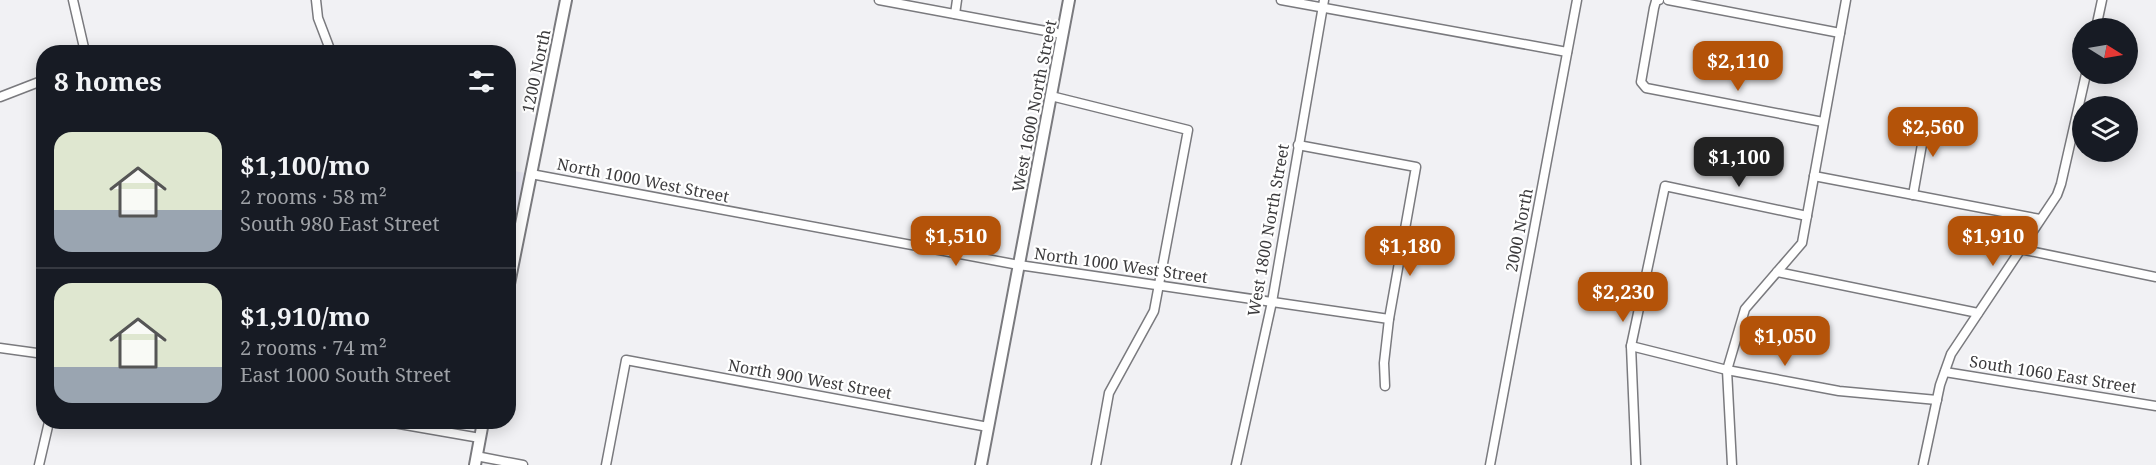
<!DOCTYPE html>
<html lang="en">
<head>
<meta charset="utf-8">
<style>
	:root { --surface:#171b24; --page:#20242c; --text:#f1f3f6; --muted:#9ea1a6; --line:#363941; --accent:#b45309 }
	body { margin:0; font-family:"Noto Serif",serif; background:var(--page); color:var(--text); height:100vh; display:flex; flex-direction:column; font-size:22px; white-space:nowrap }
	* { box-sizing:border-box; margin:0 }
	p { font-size:20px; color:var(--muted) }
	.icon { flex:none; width:33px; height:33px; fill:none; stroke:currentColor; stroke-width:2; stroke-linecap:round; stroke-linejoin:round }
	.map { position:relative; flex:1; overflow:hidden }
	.details { position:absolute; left:36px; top:45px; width:480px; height:384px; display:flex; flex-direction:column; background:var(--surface); border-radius:24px; box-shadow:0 3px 15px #0003 }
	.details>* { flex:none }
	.needle { width:39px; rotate:101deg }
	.tools { position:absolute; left:2072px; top:18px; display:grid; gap:12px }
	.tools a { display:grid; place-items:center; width:66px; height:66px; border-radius:50%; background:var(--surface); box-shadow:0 3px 15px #0003; font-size:30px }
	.price { position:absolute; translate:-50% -51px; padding:0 14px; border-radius:12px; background:var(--accent); color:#fff; font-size:20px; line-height:39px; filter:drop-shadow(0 2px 3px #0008) }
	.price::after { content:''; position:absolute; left:50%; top:36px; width:18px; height:14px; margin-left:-9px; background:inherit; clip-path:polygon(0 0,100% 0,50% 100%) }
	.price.selected { background:#222; color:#fff }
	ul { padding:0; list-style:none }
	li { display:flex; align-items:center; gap:18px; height:150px; padding:0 18px }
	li+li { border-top:2px solid var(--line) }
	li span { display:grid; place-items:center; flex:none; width:168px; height:120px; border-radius:18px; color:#555 }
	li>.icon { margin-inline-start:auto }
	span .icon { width:72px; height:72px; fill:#fffc; stroke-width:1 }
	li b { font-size:26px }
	h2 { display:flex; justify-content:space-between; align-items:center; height:72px; padding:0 18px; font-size:26px }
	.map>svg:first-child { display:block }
	.built { fill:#e8e8f3 }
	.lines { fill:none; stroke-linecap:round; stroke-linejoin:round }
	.street-casing { stroke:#7a7a7e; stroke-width:11 }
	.secondary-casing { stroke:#7a7a7e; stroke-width:14 }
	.street { stroke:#fff; stroke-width:8 }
	.secondary { stroke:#fff; stroke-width:10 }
	.labels { text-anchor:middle; stroke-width:4.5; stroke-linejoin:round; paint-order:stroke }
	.street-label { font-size:16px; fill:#3c3b3d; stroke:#fff }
</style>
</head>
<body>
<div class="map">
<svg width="2156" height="465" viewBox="0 0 2156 465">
	<rect width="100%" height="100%" fill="#f1f1f4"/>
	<!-- built -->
	<path class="built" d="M509,170L531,174L509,289Z"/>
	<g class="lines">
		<defs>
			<g id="street">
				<path d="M73,0L85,52"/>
				<path d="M316,0L318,18L331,52"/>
				<path d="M879,0L1062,34"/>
				<path d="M1281,0L1567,52"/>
				<path d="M1659,0L1656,1L1654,8L1641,82L1646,88L1823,122"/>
				<path d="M1668,0L1840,33"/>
				<path d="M955,14L957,0"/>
				<path d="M2096,28L2102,0"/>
				<path d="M1051,96L1188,130L1154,311L1109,393L1096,465"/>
				<path d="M0,97L44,80"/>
				<path d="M1298,145L1416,167L1389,319L1384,363L1385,386"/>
				<path d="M531,174L1019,265L1389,319"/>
				<path d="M1814,176L2040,219"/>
				<path d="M1913,195L1924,133L1935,115"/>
				<path d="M2020,249L2156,277"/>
				<path d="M1777,272L1978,313"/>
				<path d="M1631,346L1727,370L1839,391L1937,400"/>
				<path d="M0,348L44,354"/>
				<path d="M1945,372L2156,406"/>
				<path d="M388,422L480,438"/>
				<path d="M476,456L523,465"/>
				<path d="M39,465L49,422"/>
				<path d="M606,465L626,360L988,427"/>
				<path d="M1236,465L1272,302L1324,0"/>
				<path d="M1490,465L1577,0"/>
				<path d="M1636,465L1631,346L1665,186L1807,216"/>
				<path d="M1732,465L1727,370L1745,309L1802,243L1846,0"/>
				<path d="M1923,465L1940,385L1951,354L2057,195L2061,184L2086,74"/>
			</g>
			<g id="secondary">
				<path d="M508,289L566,0"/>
				<path d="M475,465L483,422"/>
				<path d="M981,465L1069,0"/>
			</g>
		</defs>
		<!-- street casing -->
		<use href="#street" class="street-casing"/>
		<!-- secondary casing -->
		<use href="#secondary" class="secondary-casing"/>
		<!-- street -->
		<use href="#street" class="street"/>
		<!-- secondary -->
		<use href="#secondary" class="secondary"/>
	</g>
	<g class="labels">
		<!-- street labels -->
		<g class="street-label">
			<text transform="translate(536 71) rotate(-78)" y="6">1200 North</text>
			<text transform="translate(1034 106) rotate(-79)" y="6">West 1600 North Street</text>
			<text transform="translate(643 180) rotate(11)" y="6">North 1000 West Street</text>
			<text transform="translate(1268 230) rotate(-80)" y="6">West 1800 North Street</text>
			<text transform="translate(1519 230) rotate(-79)" y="6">2000 North</text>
			<text transform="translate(1121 265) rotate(8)" y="6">North 1000 West Street</text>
			<text transform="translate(2053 374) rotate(9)" y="6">South 1060 East Street</text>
			<text transform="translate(810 379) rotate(10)" y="6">North 900 West Street</text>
		</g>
	</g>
</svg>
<div class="tools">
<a><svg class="needle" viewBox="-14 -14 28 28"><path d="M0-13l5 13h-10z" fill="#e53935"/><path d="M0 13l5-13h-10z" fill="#9ea1a6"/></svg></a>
<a><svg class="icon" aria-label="layers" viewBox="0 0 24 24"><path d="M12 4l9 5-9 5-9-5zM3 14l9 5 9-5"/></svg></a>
</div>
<b class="price" style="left:1738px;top:92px">$2,110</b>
<b class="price" style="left:1933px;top:158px">$2,560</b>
<b class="price selected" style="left:1739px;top:188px">$1,100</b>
<b class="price" style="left:956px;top:267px">$1,510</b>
<b class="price" style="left:1993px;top:267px">$1,910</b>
<b class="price" style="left:1410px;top:277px">$1,180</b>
<b class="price" style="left:1623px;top:323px">$2,230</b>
<b class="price" style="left:1785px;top:367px">$1,050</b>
<section class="details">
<h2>8 homes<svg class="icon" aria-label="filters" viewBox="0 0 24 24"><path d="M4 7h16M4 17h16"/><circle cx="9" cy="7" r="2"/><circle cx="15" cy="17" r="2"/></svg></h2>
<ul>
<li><span style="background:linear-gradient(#dfe7d0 65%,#9aa5b1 0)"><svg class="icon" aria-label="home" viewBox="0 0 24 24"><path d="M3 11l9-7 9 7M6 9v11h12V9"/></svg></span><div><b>$1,100/mo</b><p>2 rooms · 58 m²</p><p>South 980 East Street</p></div></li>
<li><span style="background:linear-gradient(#dfe7d0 70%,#9aa5b1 0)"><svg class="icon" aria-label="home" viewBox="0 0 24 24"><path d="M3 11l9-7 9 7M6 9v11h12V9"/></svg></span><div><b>$1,910/mo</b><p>2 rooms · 74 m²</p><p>East 1000 South Street</p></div></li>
</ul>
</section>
</div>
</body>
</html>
